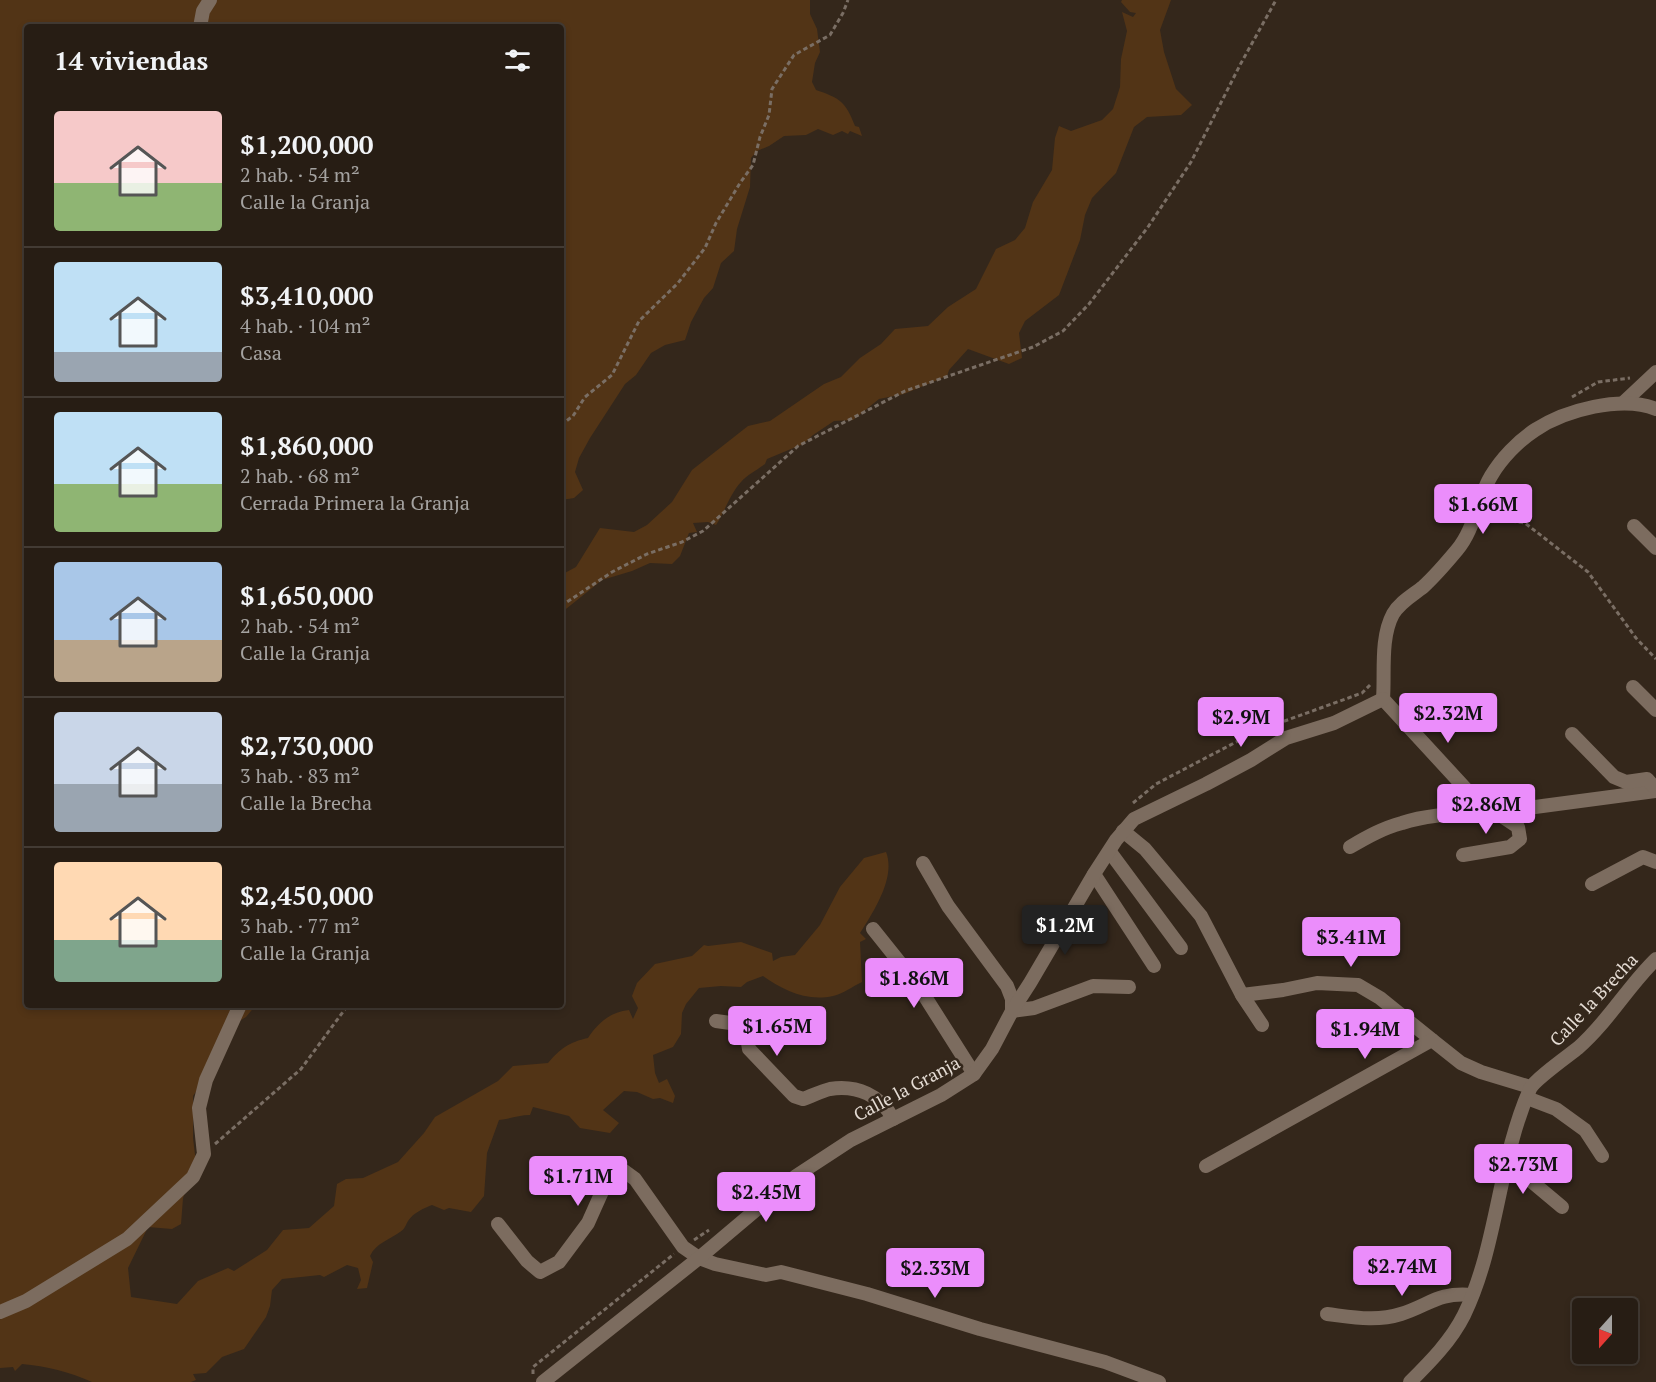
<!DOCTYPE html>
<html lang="es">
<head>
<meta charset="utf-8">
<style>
	:root { --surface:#271d14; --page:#332a22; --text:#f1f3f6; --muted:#a4a2a0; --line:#433b34; --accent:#eb8dfb }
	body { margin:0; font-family:"PT Serif",serif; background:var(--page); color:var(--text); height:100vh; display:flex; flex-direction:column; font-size:22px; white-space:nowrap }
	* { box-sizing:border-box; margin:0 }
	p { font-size:20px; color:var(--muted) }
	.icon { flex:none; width:33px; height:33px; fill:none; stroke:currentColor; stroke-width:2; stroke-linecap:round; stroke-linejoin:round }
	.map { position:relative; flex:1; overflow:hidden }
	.panel { position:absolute; left:24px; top:24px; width:540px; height:984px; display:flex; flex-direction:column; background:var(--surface); border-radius:6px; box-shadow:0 3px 9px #0003,0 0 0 2px var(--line) }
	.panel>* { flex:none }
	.needle { width:39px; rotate:201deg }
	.tools { position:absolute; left:1572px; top:1298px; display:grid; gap:12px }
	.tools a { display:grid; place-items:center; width:66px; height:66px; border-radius:6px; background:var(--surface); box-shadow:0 3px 9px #0003,0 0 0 2px var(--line); font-size:30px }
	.price { position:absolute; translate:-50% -51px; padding:0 14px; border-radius:6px; background:var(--accent); color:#111; font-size:20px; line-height:39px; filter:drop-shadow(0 2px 3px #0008) }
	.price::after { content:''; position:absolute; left:50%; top:36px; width:18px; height:14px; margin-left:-9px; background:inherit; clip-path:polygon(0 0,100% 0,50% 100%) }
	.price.active { background:#222; color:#fff }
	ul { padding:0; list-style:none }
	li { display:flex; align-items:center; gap:18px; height:150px; padding:0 30px }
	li+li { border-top:2px solid var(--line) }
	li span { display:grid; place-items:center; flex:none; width:168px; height:120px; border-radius:6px; color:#555 }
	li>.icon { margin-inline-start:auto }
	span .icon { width:72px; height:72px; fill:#fffc; stroke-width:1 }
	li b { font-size:26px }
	h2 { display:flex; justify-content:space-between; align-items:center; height:72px; padding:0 30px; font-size:26px }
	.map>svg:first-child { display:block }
	.green { fill:#523416 }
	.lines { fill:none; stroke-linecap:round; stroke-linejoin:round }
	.path { stroke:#7a6e64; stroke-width:3; stroke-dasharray:4.5 3; stroke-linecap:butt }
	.street { stroke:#7c6c5f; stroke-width:14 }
	.labels { text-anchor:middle; stroke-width:5; stroke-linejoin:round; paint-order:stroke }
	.street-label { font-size:18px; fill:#e5dcd4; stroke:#34271b }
</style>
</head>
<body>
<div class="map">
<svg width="1656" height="1382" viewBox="0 0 1656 1382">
	<rect width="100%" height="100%" fill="#34271b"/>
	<!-- green -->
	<g class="green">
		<path d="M0,0H810V14L817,29L820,52L815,63L812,82L816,90C840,98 846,102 855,126L859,127L862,136L850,131L848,134L842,131L833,135L818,129L806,135L784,136L769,146L757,151L751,158L750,187L737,229L734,251L721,263L713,288L704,298L691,322L685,340L665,345L651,353L636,375L625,384L590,438L579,458L575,472L583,490L574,498L561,500V27H27V1005H256L246,1017L228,1028L216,1062L193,1096V1138L196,1163L183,1198L181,1224L172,1229L148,1227L128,1268L131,1297L177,1304L198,1281L228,1268L234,1271L267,1250L283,1230L309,1228L334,1206L337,1184L346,1179L363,1178L398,1162L424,1133L435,1117L498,1081L513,1066L548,1063C560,1049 569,1042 588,1038C598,1023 610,1012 629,1010L633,1019L638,1008L632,996L637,983L655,964L692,956L704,945L708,946L741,942L772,953L773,961L781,957L795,955L820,925L840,887L864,858L886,852C896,877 874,911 860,933L866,939L860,942L862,982C853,986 843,994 833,996C806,1002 783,990 763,976L747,982L741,987L721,986L699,988L686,1004L682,1013L681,1034L673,1047L653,1055L655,1073L659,1083L667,1079L675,1096L673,1103L660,1098L653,1099L637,1092L624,1091L603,1110L619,1123L610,1133L580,1128L569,1116L533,1107L530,1115C519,1115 510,1119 499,1120L487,1153L484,1196L471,1212L449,1208L444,1210L432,1205C424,1208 413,1213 408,1221C405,1226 405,1229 400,1232C389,1240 376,1243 370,1256L373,1262L367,1288L357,1289L361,1280L358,1268L347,1265L324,1277L320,1275L282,1279L272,1290L270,1306L266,1317L244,1349L222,1357L206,1373L193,1374L196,1380L191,1382H92C70,1372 46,1366 22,1364L15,1371L13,1367L0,1368Z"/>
		<path d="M1122,0H1171L1160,30L1164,52L1176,89L1192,105L1181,115L1147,117L1134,127L1116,173L1092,198L1085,215L1080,240L1059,295L1025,321L1019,333L1022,358L1009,364L968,349L949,370L947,376L904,394L879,399L853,420L834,421L813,435L803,444L767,459L765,464C757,470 747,475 741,482C730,494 725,511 716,525L708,522L693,523L697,532L689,533L680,556L672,564L650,563L632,571L602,580L561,613V575L576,567L600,528L634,532L647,525L672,502L692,470L748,426L770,421L824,384L841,377L860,358L881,344L895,329L928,326L948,307L976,289L996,249L1015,240L1025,228L1033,202L1052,170L1055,138L1059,126L1071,131L1102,120L1113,109L1120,87L1121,59L1127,31L1122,12L1133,17L1136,13L1130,12L1121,2Z"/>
	</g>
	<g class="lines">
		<!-- path -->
		<g class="path">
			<path d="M1572,397L1598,382L1630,378"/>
			<path d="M561,425L573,416L585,397L612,375L639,321L678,283L705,248L716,223L740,183L753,165L760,137L769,115L772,89L794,55L830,35L843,13L848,0"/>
			<path d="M1489,518L1525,523L1588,572L1636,638L1656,659"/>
			<path d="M561,606L612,572L647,554L682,542L703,531L798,446L905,391L1033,347L1063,331L1089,304L1148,227L1191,162L1240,65L1276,0"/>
			<path d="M1133,803L1156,784L1257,731L1362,693L1370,685"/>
			<path d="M215,1144L301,1069L348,1005"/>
			<path d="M694,1240L709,1230"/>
			<path d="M533,1374V1367L674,1254"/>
		</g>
		<!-- street -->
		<g class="street">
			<path d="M200,27L203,11L210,0"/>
			<path d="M1623,403L1656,372"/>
			<path d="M1634,526L1656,548"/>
			<path d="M1633,687L1656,710"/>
			<path d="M1383,699C1385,673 1380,638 1393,614C1400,602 1413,595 1423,587C1435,576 1447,562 1457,550C1475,529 1477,499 1491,476C1501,459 1518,441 1535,430C1565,410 1622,395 1656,409"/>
			<path d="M1383,699L1487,812L1500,815L1535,807L1656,791"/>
			<path d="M1572,734L1614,777L1626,782L1647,779L1656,789"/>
			<path d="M1123,831L1145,849L1201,916L1242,995L1262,1025"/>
			<path d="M1350,847C1367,837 1383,828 1402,823C1429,814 1459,814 1487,812"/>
			<path d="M1110,852L1181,948"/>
			<path d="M1463,855L1510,847L1520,839L1518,827L1500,815"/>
			<path d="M923,863L948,906L1007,986L1012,999V1011L1034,1008L1093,986L1129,987"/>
			<path d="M1094,874L1154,966"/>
			<path d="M1592,884L1643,857L1656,862"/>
			<path d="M873,929L917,984L974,1074"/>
			<path d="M1242,995L1283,990L1317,983L1358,985L1380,998L1432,1040"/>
			<path d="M716,1021L745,1025L749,1049L794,1096L803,1099C812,1096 821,1091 830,1089C857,1085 881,1095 893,1119"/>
			<path d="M1527,1098L1556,1109L1585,1130L1602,1156"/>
			<path d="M1506,1160L1562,1207"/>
			<path d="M1206,1166L1432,1040L1461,1063L1481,1072L1530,1087"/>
			<path d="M498,1224L527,1261L540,1272L559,1262L588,1223L609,1176L624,1171L635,1179L683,1247L699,1258L715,1264L766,1275L781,1272L867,1294L980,1329L1105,1362L1159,1382"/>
			<path d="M0,1312L26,1301L127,1239L193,1177L204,1154L199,1108L206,1080L240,1005"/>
			<path d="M1327,1314C1352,1317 1376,1322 1401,1314C1430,1305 1437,1292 1472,1295"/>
			<path d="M543,1382L699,1258L796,1176L851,1140L941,1095L974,1074L992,1049L1012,1011L1030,983L1094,874L1116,840L1134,819L1206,784L1251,760L1286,738L1334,723L1383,699"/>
			<path d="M1410,1382C1430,1362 1451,1341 1464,1315C1498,1245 1498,1161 1530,1089C1534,1080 1568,1056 1578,1048C1608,1022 1628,986 1656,959"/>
		</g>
	</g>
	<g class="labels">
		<!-- street labels -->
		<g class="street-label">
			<text transform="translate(1594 1000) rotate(-47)" y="6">Calle la Brecha</text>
			<text transform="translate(907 1089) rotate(-28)" y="6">Calle la Granja</text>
		</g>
	</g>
</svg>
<div class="tools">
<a><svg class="needle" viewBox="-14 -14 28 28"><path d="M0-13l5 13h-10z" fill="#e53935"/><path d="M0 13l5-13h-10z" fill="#a4a2a0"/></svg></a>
</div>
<b class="price" style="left:1483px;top:535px">$1.66M</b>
<b class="price" style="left:1448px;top:744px">$2.32M</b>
<b class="price" style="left:1241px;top:748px">$2.9M</b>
<b class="price" style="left:1486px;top:835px">$2.86M</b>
<b class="price active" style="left:1065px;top:956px">$1.2M</b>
<b class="price" style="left:1351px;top:968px">$3.41M</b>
<b class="price" style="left:914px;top:1009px">$1.86M</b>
<b class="price" style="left:777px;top:1057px">$1.65M</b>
<b class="price" style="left:1365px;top:1060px">$1.94M</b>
<b class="price" style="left:1523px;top:1195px">$2.73M</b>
<b class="price" style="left:578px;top:1207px">$1.71M</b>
<b class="price" style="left:766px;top:1223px">$2.45M</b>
<b class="price" style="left:1402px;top:1297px">$2.74M</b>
<b class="price" style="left:935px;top:1299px">$2.33M</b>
<section class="panel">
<h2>14 viviendas<svg class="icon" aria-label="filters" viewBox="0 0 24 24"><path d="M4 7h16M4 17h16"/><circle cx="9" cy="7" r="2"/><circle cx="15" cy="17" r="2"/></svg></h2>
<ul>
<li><span style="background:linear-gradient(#f6c9c9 60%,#8fb573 0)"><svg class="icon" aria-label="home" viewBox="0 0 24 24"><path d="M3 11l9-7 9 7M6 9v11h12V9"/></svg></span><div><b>$1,200,000</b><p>2 hab. · 54 m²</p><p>Calle la Granja</p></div></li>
<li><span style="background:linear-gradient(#bfe0f5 75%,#9aa5b1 0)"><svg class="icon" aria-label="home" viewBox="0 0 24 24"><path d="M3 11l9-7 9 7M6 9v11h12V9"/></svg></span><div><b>$3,410,000</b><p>4 hab. · 104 m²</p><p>Casa</p></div></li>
<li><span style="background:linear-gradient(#bfe0f5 60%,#8fb573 0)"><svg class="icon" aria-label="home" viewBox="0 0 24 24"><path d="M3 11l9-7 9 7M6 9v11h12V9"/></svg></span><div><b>$1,860,000</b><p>2 hab. · 68 m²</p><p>Cerrada Primera la Granja</p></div></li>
<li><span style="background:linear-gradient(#a9c7e8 65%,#b9a48a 0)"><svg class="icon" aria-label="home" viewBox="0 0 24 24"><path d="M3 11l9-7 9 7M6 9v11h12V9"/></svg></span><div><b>$1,650,000</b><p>2 hab. · 54 m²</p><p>Calle la Granja</p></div></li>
<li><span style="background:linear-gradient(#c9d6e8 60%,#9aa5b1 0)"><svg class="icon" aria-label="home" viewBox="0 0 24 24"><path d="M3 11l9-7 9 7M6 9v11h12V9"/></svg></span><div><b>$2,730,000</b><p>3 hab. · 83 m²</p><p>Calle la Brecha</p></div></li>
<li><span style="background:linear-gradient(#ffd9b3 65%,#7fa58c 0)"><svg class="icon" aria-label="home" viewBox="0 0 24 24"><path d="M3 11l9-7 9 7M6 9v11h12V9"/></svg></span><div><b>$2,450,000</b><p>3 hab. · 77 m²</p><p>Calle la Granja</p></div></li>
</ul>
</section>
</div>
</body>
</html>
